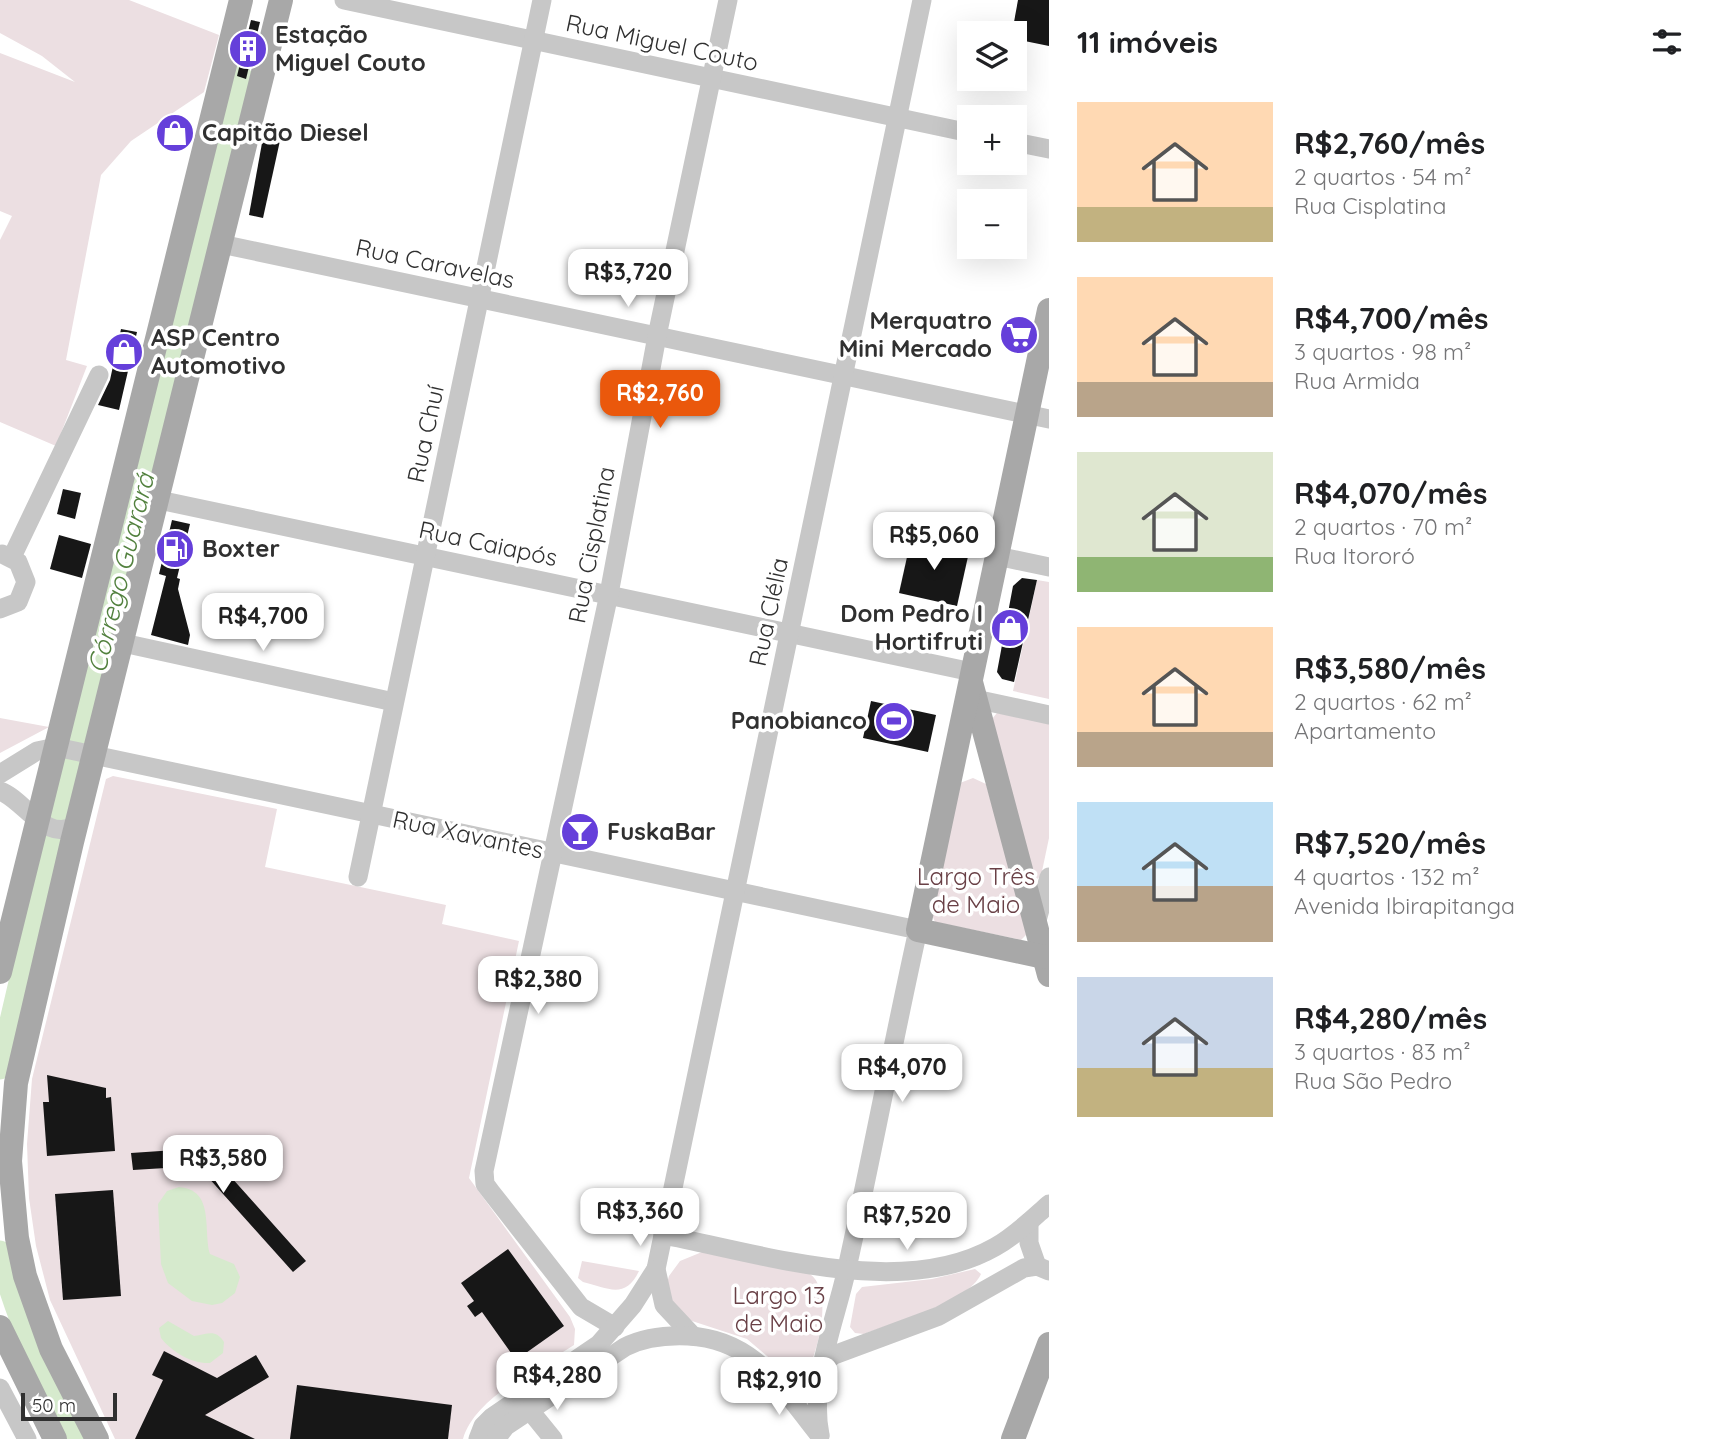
<!DOCTYPE html>
<html lang="pt">
<head>
<meta charset="utf-8">
<style>
	:root { --surface:#fff; --page:#f6f6f6; --text:#202124; --muted:#757577; --accent:#ea580c }
	body { margin:0; font-family:Quicksand,sans-serif; background:var(--page); color:var(--text); height:100vh; display:flex; flex-direction:column; font-size:26px; white-space:nowrap }
	* { box-sizing:border-box; margin:0 }
	p { font-size:23px; color:var(--muted) }
	.icon { flex:none; width:38px; height:38px; fill:none; stroke:currentColor; stroke-width:2; stroke-linecap:round; stroke-linejoin:round }
	.map { position:relative; flex:1; overflow:hidden }
	.sheet { display:flex; flex-direction:column; background:var(--surface); width:665px }
	.sheet>* { flex:none }
	.buttons { position:absolute; left:957px; top:21px; display:grid; gap:14px }
	.buttons a { display:grid; place-items:center; width:70px; height:70px; border-radius:0px; background:var(--surface); box-shadow:0 7px 28px #0002; font-size:35px }
	.scale { position:absolute; left:21px; bottom:18px; width:96px; box-sizing:border-box; padding-left:7px; border:4px solid #303030; border-top:0; font-size:19px; line-height:24px; white-space:nowrap; color:#303030; -webkit-text-stroke:5px #fff; paint-order:stroke }
	.price { position:absolute; translate:-50% -60px; padding:0 16px; border-radius:14px; background:#fff; color:#222; font-size:23px; line-height:46px; filter:drop-shadow(0 2px 4px #0008) }
	.price::after { content:''; position:absolute; left:50%; top:42px; width:21px; height:16px; margin-left:-10px; background:inherit; clip-path:polygon(0 0,100% 0,50% 100%) }
	.price.on { background:var(--accent); color:#fff }
	ul { padding:0; list-style:none }
	li { display:flex; align-items:center; gap:21px; height:175px; padding:0 28px }
	li span { display:grid; place-items:center; flex:none; width:196px; height:140px; border-radius:0px; color:#555 }
	li>.icon { margin-inline-start:auto }
	span .icon { width:84px; height:84px; fill:#fffc; stroke-width:1 }
	li b { font-size:30px }
	h2 { display:flex; justify-content:space-between; align-items:center; height:84px; padding:0 28px; font-size:30px }
	main { display:flex; flex:1; min-height:0 }
	.map>svg:first-child { display:block }
	.green { fill:#ecdfe2 }
	.water { fill:#d6eacd }
	.lines { fill:none; stroke-linecap:round; stroke-linejoin:round }
	.river { stroke:#d6eacd; stroke-width:23 }
	.building { fill:#171717 }
	.minor { stroke:#c7c7c7; stroke-width:19 }
	.major { stroke:#a8a8a8; stroke-width:24 }
	.labels { text-anchor:middle; stroke-width:7; stroke-linejoin:round; paint-order:stroke }
	.poi-label { font-size:24px; font-weight:bold; fill:#303030; stroke:#fff; text-anchor:start }
	.street-label { font-size:24px; fill:#303030; stroke:#fff }
	.park-label { font-size:24px; fill:#694046; stroke:#fff }
	.water-label { font-size:26px; font-style:italic; fill:#52813e; stroke:#fff }
</style>
</head>
<body>
<main>
<div class="map">
<svg width="1049" height="1439" viewBox="0 0 1049 1439">
	<rect width="100%" height="100%" fill="#fff"/>
	<!-- green -->
	<g class="green">
		<path d="M0,0H129L219,35L204,92L131,141L101,175L66,360L87,366L56,446L0,422V240L12,216L0,211V53L75,82L42,56L0,33Z"/>
		<path d="M1037,580L1049,582V699L1013,691Z"/>
		<path d="M997,713L1049,723V838L1041,876L1037,879L1033,877L992,719Z"/>
		<path d="M0,718L49,727L0,753Z"/>
		<path d="M113,776L277,809L265,867L446,905L442,924L519,941L469,1178L570,1317L575,1329L574,1345C539,1368 475,1397 463,1439H115L50,1300L36,1246L29,1198L27,1144L32,1079L106,779Z"/>
		<path d="M973,778L986,784L1028,933L1021,940L935,922L932,915L960,783Z"/>
		<path d="M702,1252L810,1274C833,1291 819,1347 808,1370L786,1372L747,1339L692,1321L675,1310L666,1286L669,1276L680,1261Z"/>
		<path d="M582,1261L639,1271C625,1300 608,1288 583,1282L578,1278Z"/>
		<path d="M975,1269L981,1274C968,1303 892,1323 864,1334L855,1333L850,1327L856,1294L862,1287L932,1279Z"/>
	</g>
	<!-- water -->
	<g class="water">
		<path d="M179,1187C215,1190 203,1229 210,1254L234,1264L240,1277L235,1293L222,1303L212,1305L192,1301L168,1283L161,1264L158,1204L167,1191Z"/>
		<path d="M168,1321L194,1336C207,1335 215,1328 224,1342L223,1353L210,1363C192,1364 172,1352 161,1338L159,1328Z"/>
	</g>
	<g class="lines">
		<!-- river -->
		<g class="river">
			<path d="M0,1068L74,751L241,77"/>
			<path d="M0,1252C16,1319 46,1379 77,1439"/>
		</g>
	</g>
	<!-- building -->
	<g class="building">
		<path d="M1018,0H1049V46L1015,39L1012,33Z"/>
		<path d="M251,20L260,22L246,79L237,76Z"/>
		<path d="M264,132L281,136L263,218L249,215Z"/>
		<path d="M121,329L137,332L119,410L98,405L110,380Z"/>
		<path d="M63,489L81,493L75,519L57,514Z"/>
		<path d="M172,520L190,524L177,578L180,579L178,589L190,635L188,645L151,635L166,576L159,574Z"/>
		<path d="M59,535L91,544L82,578L50,569Z"/>
		<path d="M911,539L969,552L957,606L899,593Z"/>
		<path d="M1022,578L1037,580L1014,682L1002,679L997,672L1013,586Z"/>
		<path d="M871,701L936,715L928,752L863,738Z"/>
		<path d="M47,1075L106,1088V1098L111,1097L115,1151L47,1156L43,1102H49Z"/>
		<path d="M205,1148L306,1261L293,1272L198,1166L133,1170L131,1153Z"/>
		<path d="M113,1190L121,1296L63,1300L55,1194Z"/>
		<path d="M508,1249L564,1326L516,1360L482,1312L475,1317L467,1306L474,1301L461,1283Z"/>
		<path d="M164,1351L217,1378L256,1355L269,1377L205,1415L255,1439H135L163,1380L152,1375Z"/>
		<path d="M297,1385L452,1405L448,1439H290Z"/>
	</g>
	<g class="lines">
		<!-- minor -->
		<g class="minor">
			<path d="M344,0L970,133"/>
			<path d="M1015,142L1049,149"/>
			<path d="M221,244L1049,419"/>
			<path d="M159,500L972,672"/>
			<path d="M997,556L1049,567"/>
			<path d="M12,557L99,375"/>
			<path d="M0,609L18,602L26,582L18,562L2,554"/>
			<path d="M123,643L394,702"/>
			<path d="M966,697L1049,715"/>
			<path d="M0,774L37,751L56,747L918,930C893,1042 872,1156 847,1268C836,1320 809,1381 820,1435"/>
			<path d="M0,791C25,800 45,844 77,825"/>
			<path d="M358,877L542,0"/>
			<path d="M1036,924L1049,877"/>
			<path d="M1029,1222V1243L1037,1266"/>
			<path d="M663,1235C763,1254 902,1300 995,1247C1015,1236 1032,1219 1049,1204"/>
			<path d="M615,1327L581,1307L491,1192L485,1184L484,1171L609,594L657,336L728,0"/>
			<path d="M693,1336L664,1305L656,1269L922,0"/>
			<path d="M769,1374L788,1381L799,1380L834,1355L939,1316L1024,1268L1037,1266L1049,1271"/>
			<path d="M0,1388L27,1439"/>
			<path d="M523,1402L553,1439"/>
			<path d="M478,1439L483,1426L492,1417L599,1344L633,1305L656,1269"/>
			<path d="M496,1439L506,1426L625,1347C645,1337 665,1335 688,1336C755,1339 782,1389 820,1436"/>
		</g>
		<!-- major -->
		<g class="major">
			<path d="M971,682L1049,975"/>
			<path d="M1044,957L918,930L1049,310"/>
			<path d="M0,972L241,0"/>
			<path d="M0,1327L55,1439"/>
			<path d="M97,1439L51,1349L25,1276L17,1238L10,1161L16,1083L72,842L281,0"/>
			<path d="M1013,1439L1049,1344"/>
		</g>
	</g>
	<!-- icons -->
	<defs>
		<symbol id="building-disc" viewBox="-11 -11 22 22"><circle r="9.5" fill="#653fda" stroke="#fff"/><path d="M-4-6H4V6H1V3H-1V6H-4ZM-2.5-4.3h1.7v1.8h-1.7ZM.8-4.3h1.7v1.8H.8ZM-2.5-1h1.7V.8h-1.7ZM.8-1h1.7V.8H.8Z" fill="#fff"/></symbol>
		<symbol id="shop-disc" viewBox="-11 -11 22 22"><circle r="9.5" fill="#653fda" stroke="#fff"/><path d="M-5-2.5h2.3a2.7 3.5 0 0 1 5.4 0H5L5.5 6h-11ZM-1.5-2.5h3a1.5 2.3 0 0 0-3 0Z" fill="#fff"/></symbol>
		<symbol id="supermarket-disc" viewBox="-11 -11 22 22"><circle r="9.5" fill="#653fda" stroke="#fff"/><path d="M-6-5.5h2.5l.6 2H6L4.5 2H-2.5L-4.4-4H-6ZM-1.5 3.2a1.3 1.3 0 1 0 .1 0ZM3 3.2a1.3 1.3 0 1 0 .1 0Z" fill="#fff"/></symbol>
		<symbol id="fuel-disc" viewBox="-11 -11 22 22"><circle r="9.5" fill="#653fda" stroke="#fff"/><path d="M-5.5-6h7V0h2V4h1.3V-2.5L3-4.5l.8-.8L6-3V5H2.5V1h-1V6h-7ZM-4.2-4.7v3.2H.2V-4.7Z" fill="#fff"/></symbol>
		<symbol id="stadium-disc" viewBox="-11 -11 22 22"><circle r="9.5" fill="#653fda" stroke="#fff"/><path d="M0-5a6.5 5 0 1 0 0 10a6.5 5 0 1 0 0-10ZM-3.5-1.8h7v3.6h-7Z" fill="#fff"/></symbol>
		<symbol id="bar-disc" viewBox="-11 -11 22 22"><circle r="9.5" fill="#653fda" stroke="#fff"/><path d="M-6-5H6L.8 .8V4.5H3.5V6h-7V4.5H-.8V.8Z" fill="#fff"/></symbol>
	</defs>
	<g fill-rule="evenodd">
		<use href="#building-disc" x="226" y="27" width="44" height="44"/>
		<use href="#shop-disc" x="153" y="111" width="44" height="44"/>
		<use href="#supermarket-disc" x="997" y="313" width="44" height="44"/>
		<use href="#shop-disc" x="102" y="330" width="44" height="44"/>
		<use href="#fuel-disc" x="153" y="527" width="44" height="44"/>
		<use href="#shop-disc" x="988" y="606" width="44" height="44"/>
		<use href="#stadium-disc" x="872" y="699" width="44" height="44"/>
		<use href="#bar-disc" x="558" y="810" width="44" height="44"/>
	</g>
	<g class="labels">
		<!-- poi labels -->
		<g class="poi-label">
			<text x="275" y="43">Estação<tspan x="275" dy="28">Miguel Couto</tspan></text>
			<text x="202" y="141">Capitão Diesel</text>
			<text x="992" y="329" text-anchor="end">Merquatro<tspan x="992" dy="28">Mini Mercado</tspan></text>
			<text x="151" y="346">ASP Centro<tspan x="151" dy="28">Automotivo</tspan></text>
			<text x="202" y="557">Boxter</text>
			<text x="983" y="622" text-anchor="end">Dom Pedro I<tspan x="983" dy="28">Hortifruti</tspan></text>
			<text x="867" y="729" text-anchor="end">Panobianco</text>
			<text x="607" y="840">FuskaBar</text>
		</g>
		<!-- street labels -->
		<g class="street-label">
			<text transform="translate(662 43) rotate(12)" y="8">Rua Miguel Couto</text>
			<text transform="translate(435 264) rotate(12)" y="8">Rua Caravelas</text>
			<text transform="translate(426 434) rotate(-78)" y="8">Rua Chuí</text>
			<text transform="translate(488 544) rotate(12)" y="8">Rua Caiapós</text>
			<text transform="translate(592 545) rotate(-79)" y="8">Rua Cisplatina</text>
			<text transform="translate(769 612) rotate(-78)" y="8">Rua Clélia</text>
			<text transform="translate(468 835) rotate(12)" y="8">Rua Xavantes</text>
		</g>
		<!-- park labels -->
		<g class="park-label">
			<text x="976" y="885">Largo Três<tspan x="976" dy="28">de Maio</tspan></text>
			<text x="779" y="1304">Largo 13<tspan x="779" dy="28">de Maio</tspan></text>
		</g>
		<!-- water labels -->
		<g class="water-label">
			<text transform="translate(121 573) rotate(-76)" y="9">Córrego Guarará</text>
		</g>
	</g>
</svg>
<div class="buttons">
<a><svg class="icon" aria-label="layers" viewBox="0 0 24 24"><path d="M12 4l9 5-9 5-9-5zM3 14l9 5 9-5"/></svg></a>
<a>+</a>
<a>−</a>
</div>
<div class="scale">50 m</div>
<b class="price" style="left:628px;top:309px">R$3,720</b>
<b class="price on" style="left:660px;top:430px">R$2,760</b>
<b class="price" style="left:934px;top:572px">R$5,060</b>
<b class="price" style="left:263px;top:653px">R$4,700</b>
<b class="price" style="left:538px;top:1016px">R$2,380</b>
<b class="price" style="left:902px;top:1104px">R$4,070</b>
<b class="price" style="left:223px;top:1195px">R$3,580</b>
<b class="price" style="left:640px;top:1248px">R$3,360</b>
<b class="price" style="left:907px;top:1252px">R$7,520</b>
<b class="price" style="left:557px;top:1412px">R$4,280</b>
<b class="price" style="left:779px;top:1417px">R$2,910</b>
</div>
<section class="sheet">
<h2>11 imóveis<svg class="icon" aria-label="filters" viewBox="0 0 24 24"><path d="M4 7h16M4 17h16"/><circle cx="9" cy="7" r="2"/><circle cx="15" cy="17" r="2"/></svg></h2>
<ul>
<li><span style="background:linear-gradient(#ffd9b3 75%,#c2b280 0)"><svg class="icon" aria-label="home" viewBox="0 0 24 24"><path d="M3 11l9-7 9 7M6 9v11h12V9"/></svg></span><div><b>R$2,760/mês</b><p>2 quartos · 54 m²</p><p>Rua Cisplatina</p></div></li>
<li><span style="background:linear-gradient(#ffd9b3 75%,#b9a48a 0)"><svg class="icon" aria-label="home" viewBox="0 0 24 24"><path d="M3 11l9-7 9 7M6 9v11h12V9"/></svg></span><div><b>R$4,700/mês</b><p>3 quartos · 98 m²</p><p>Rua Armida</p></div></li>
<li><span style="background:linear-gradient(#dfe7d0 75%,#8fb573 0)"><svg class="icon" aria-label="home" viewBox="0 0 24 24"><path d="M3 11l9-7 9 7M6 9v11h12V9"/></svg></span><div><b>R$4,070/mês</b><p>2 quartos · 70 m²</p><p>Rua Itororó</p></div></li>
<li><span style="background:linear-gradient(#ffd9b3 75%,#b9a48a 0)"><svg class="icon" aria-label="home" viewBox="0 0 24 24"><path d="M3 11l9-7 9 7M6 9v11h12V9"/></svg></span><div><b>R$3,580/mês</b><p>2 quartos · 62 m²</p><p>Apartamento</p></div></li>
<li><span style="background:linear-gradient(#bfe0f5 60%,#b9a48a 0)"><svg class="icon" aria-label="home" viewBox="0 0 24 24"><path d="M3 11l9-7 9 7M6 9v11h12V9"/></svg></span><div><b>R$7,520/mês</b><p>4 quartos · 132 m²</p><p>Avenida Ibirapitanga</p></div></li>
<li><span style="background:linear-gradient(#c9d6e8 65%,#c2b280 0)"><svg class="icon" aria-label="home" viewBox="0 0 24 24"><path d="M3 11l9-7 9 7M6 9v11h12V9"/></svg></span><div><b>R$4,280/mês</b><p>3 quartos · 83 m²</p><p>Rua São Pedro</p></div></li>
</ul>
</section>
</main>
</body>
</html>
